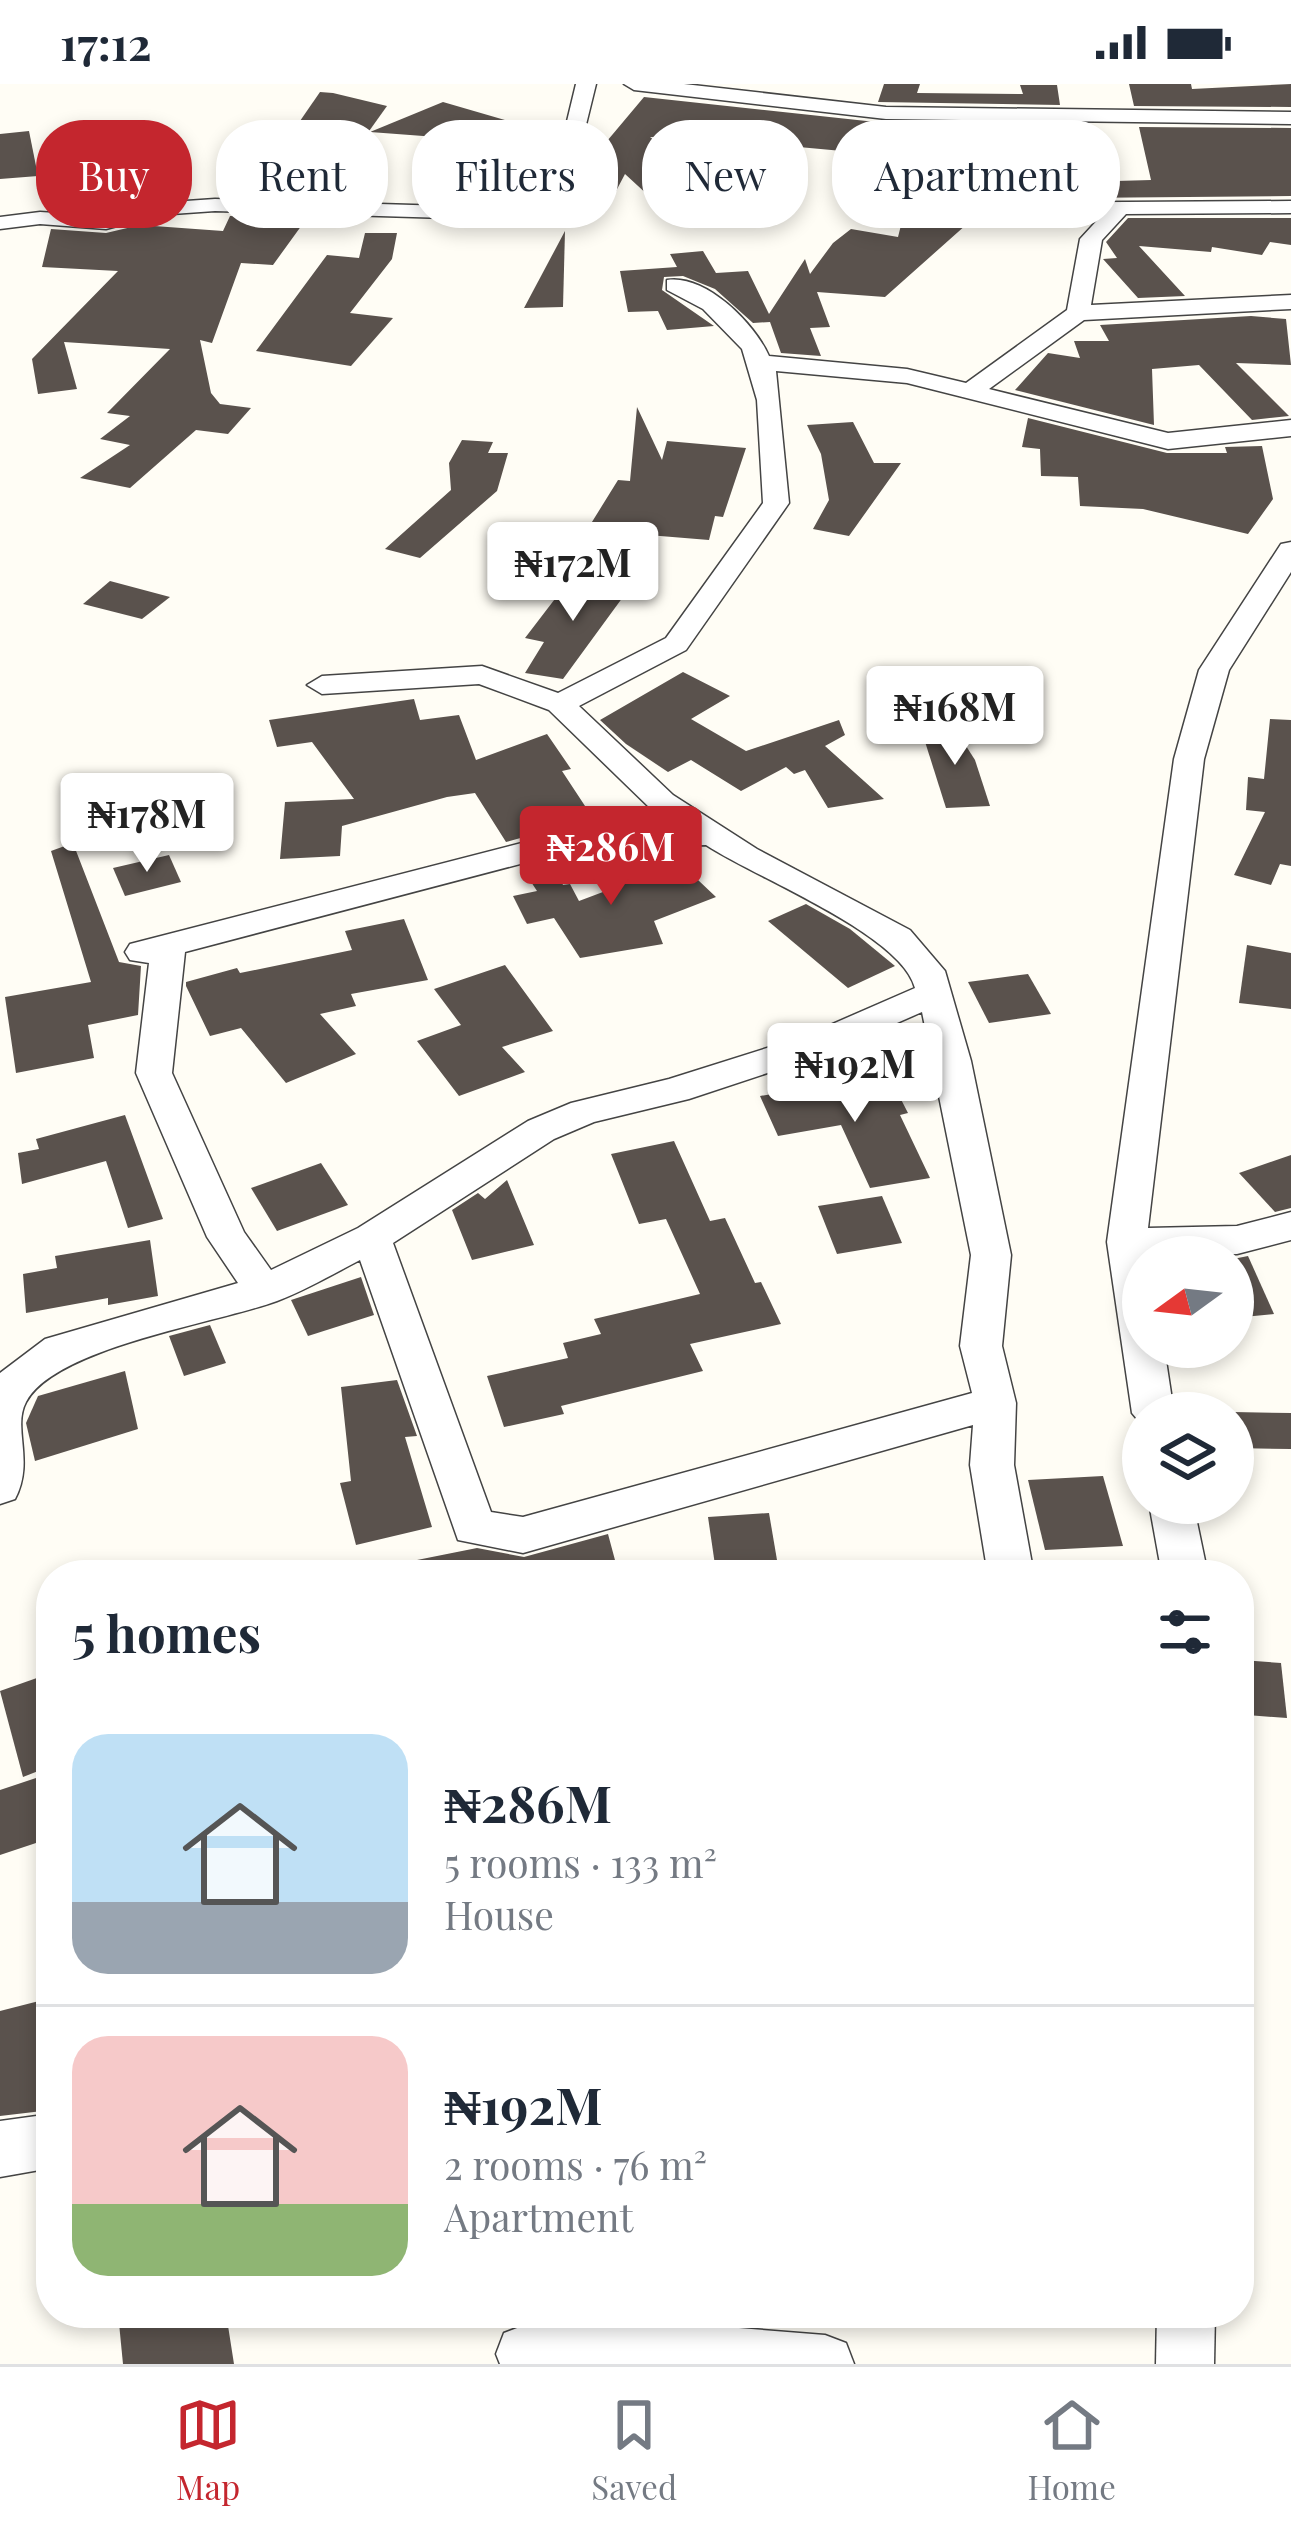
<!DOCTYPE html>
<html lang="en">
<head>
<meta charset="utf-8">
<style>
	:root { --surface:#fff; --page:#f2f2f3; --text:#1f2937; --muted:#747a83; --line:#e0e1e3; --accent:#c4262e }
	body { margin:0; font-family:"Playfair Display",serif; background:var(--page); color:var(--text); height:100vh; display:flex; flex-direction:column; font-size:45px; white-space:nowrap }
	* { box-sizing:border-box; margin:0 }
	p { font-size:39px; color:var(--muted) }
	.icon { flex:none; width:66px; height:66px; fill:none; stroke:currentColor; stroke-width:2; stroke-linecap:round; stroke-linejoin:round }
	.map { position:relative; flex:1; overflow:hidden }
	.details { position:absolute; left:36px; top:1476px; width:1218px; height:768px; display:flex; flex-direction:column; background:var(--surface); border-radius:48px; box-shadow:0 6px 18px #0003 }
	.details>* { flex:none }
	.top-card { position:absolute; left:36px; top:36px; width:1221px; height:108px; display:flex; gap:24px }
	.needle { width:78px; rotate:255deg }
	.tools { position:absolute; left:1122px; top:1152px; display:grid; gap:24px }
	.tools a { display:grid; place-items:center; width:132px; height:132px; border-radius:50%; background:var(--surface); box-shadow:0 6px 18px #0003; font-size:60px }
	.price { position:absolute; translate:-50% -102px; padding:0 27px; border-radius:12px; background:#fff; color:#222; font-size:39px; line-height:78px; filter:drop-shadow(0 3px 6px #0008) }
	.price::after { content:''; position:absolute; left:50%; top:72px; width:36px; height:27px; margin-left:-18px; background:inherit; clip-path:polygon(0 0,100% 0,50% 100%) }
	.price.current { background:var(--accent); color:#fff }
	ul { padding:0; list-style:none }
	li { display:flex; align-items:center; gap:36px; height:300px; padding:0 36px }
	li+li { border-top:3px solid var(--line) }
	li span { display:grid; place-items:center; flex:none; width:336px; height:240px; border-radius:36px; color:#555 }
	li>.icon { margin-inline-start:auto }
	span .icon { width:144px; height:144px; fill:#fffc; stroke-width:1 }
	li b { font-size:51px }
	h2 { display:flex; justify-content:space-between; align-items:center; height:144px; padding:0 36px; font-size:51px }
	.tag { padding:0 42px; border-radius:48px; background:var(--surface); box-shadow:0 6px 18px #0003; font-size:42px; line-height:108px }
	.tag.current { background:var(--accent); color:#fff }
	.status { display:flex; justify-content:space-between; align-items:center; height:84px; padding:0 60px; background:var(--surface); direction:ltr }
	.status svg { height:33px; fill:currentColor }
	.tabs { display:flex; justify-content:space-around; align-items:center; height:168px; border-top:3px solid var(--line); background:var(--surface); font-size:33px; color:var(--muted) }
	.tabs a { display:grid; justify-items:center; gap:6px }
	.tabs .current { color:var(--accent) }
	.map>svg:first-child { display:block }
	.building { fill:#5a524d }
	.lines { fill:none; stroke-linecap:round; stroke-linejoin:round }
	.minor-casing { stroke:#444; stroke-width:3 }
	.minor { fill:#fff; fill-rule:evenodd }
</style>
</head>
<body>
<div class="status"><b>17:12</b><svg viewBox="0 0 49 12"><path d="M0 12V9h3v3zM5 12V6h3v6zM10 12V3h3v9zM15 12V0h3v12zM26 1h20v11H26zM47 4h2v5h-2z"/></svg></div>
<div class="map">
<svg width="1291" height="2280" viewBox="0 0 1291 2280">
	<rect width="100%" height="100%" fill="#fffdf5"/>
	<!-- building -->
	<g class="building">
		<path d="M884,0H920L917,9L1023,10L1020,1H1057L1060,21L878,18Z"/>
		<path d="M1129,0H1191L1192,5L1291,0V23L1134,22Z"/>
		<path d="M320,8L333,9L387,22L362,57L291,50Z"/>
		<path d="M644,13L885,39L1062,42L1065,62L1081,98L1151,96L1139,43L1291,44V112L973,115L966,125L976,132L885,213L817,208L830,243L810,244L821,272L781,269L770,238L753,239L715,205L683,192L664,193L662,206L714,242L667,246L658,227L628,228L620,187L677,183L670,170L703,167L716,189L748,187L769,230L805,175L810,190L833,159L851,145L898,153L918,74L788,62V58L650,53L737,117L691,126L670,110L650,113L625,90L605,128L576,126L602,63Z"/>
		<path d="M443,18L546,48L544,61L370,48Z"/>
		<path d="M29,47L38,92L0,95V50Z"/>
		<path d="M246,101L329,103L321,114L241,111Z"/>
		<path d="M230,132L307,134L273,181L241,179L212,259L200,256L211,309L220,320L251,324L228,350L196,346L130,404L80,394L130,361L100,355L130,332L107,329L170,265L64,258L77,305L38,310L32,275L118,187L42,183L51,145L106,149L140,141L223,147Z"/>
		<path d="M1128,134H1291V161L1270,158L1262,171L1212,163L1211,168L1139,162L1185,212L1138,214L1103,175L1117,174L1106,158Z"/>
		<path d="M565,147L563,223L524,224Z"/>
		<path d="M365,149H397L392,175L350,229L393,234L351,282L256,267L327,171L359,174Z"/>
		<path d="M1251,232L1286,235L1291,281L1236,279L1289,332L1252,336L1199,281L1152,285L1154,341L1015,306L1048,269L1080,274L1074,257H1109L1100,241Z"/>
		<path d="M637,323L662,376L667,357L746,364L723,433L715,432L709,456L587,446L618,396L630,397Z"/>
		<path d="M1028,334L1167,369H1227L1225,363L1262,362L1273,415L1248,450L1143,425L1080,422L1078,393L1041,392L1040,365L1022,363Z"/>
		<path d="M853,338L874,379H901L849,452L813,445L829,416L821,370L807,341Z"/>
		<path d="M462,356L493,358L488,369H508L497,407L420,474L385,465L451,406L449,379Z"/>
		<path d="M574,490L631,502L563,595L525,589L544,558L525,554Z"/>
		<path d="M110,497L170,513L142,535L83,520Z"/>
		<path d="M683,588L730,612L691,635L746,667L839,636L845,651L825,662L884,715L828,724L805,686L794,690L786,683L741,707L691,676L668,688L626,660L600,636Z"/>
		<path d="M414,615L420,636L459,631L476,676L547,650L571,685L562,687L587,725L549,734L556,744L506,758L475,709L447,713L342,742L340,772L280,775L285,718L354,715L312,658L277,663L269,636Z"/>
		<path d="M1270,635L1291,636V782L1280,780L1271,801L1234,791L1265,728L1246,726L1248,693L1264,695Z"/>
		<path d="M952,640L975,676L990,722L946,724L921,645Z"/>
		<path d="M73,759L119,878L141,882L138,931L88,941L94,974L16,989L5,913L91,898L51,767Z"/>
		<path d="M169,771L181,798L125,812L113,784Z"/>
		<path d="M553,776L563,801L570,800L579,817L680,779L716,813L654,837L663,860L580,874L554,834L527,840L513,812L537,807L522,784Z"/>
		<path d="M806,820L850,845L895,882L848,904L768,837Z"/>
		<path d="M404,835L428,896L351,910L356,922L320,930L356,970L286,999L241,944L210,952L186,902V898L237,884L240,889L352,866L345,847Z"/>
		<path d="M1247,861L1291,869V925L1239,919Z"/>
		<path d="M505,881L553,947L502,963L525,988L459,1012L417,957L461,941L434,905Z"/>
		<path d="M1028,890L1051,930L989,939L968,898Z"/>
		<path d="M888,990L908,1029L900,1031L930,1094L870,1104L841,1041L778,1052L760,1012Z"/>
		<path d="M125,1031L163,1135L128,1144L106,1077L22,1100L18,1069L39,1065L36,1055Z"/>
		<path d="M674,1057L710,1137L725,1134L755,1199L761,1198L781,1240L690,1260L703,1287L561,1322L564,1330L504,1343L487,1292L568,1274L563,1259L601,1250L594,1235L700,1210L666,1135L639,1140L611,1070Z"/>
		<path d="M1291,1071V1124L1275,1128L1239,1089Z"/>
		<path d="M321,1079L348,1121L277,1147L251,1104Z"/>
		<path d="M507,1096L534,1161L472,1176L452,1126L478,1109L485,1115Z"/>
		<path d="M882,1112L902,1159L837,1170L818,1122Z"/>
		<path d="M150,1156L158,1212L108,1221V1214L26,1229L23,1190L57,1184L55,1172Z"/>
		<path d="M1248,1172L1274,1230L1233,1234V1175Z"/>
		<path d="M361,1193L374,1231L308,1252L291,1216Z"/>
		<path d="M210,1241L226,1279L184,1292L169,1252Z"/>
		<path d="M125,1287L138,1345L35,1377L26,1339L38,1312Z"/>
		<path d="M397,1296L417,1352L405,1353L432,1443L356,1461L340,1399L351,1397L341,1303Z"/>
		<path d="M1233,1328L1291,1329V1365L1233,1364Z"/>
		<path d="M1103,1392L1123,1462L1045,1466L1028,1396Z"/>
		<path d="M769,1429L777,1476L715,1481L708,1433Z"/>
		<path d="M608,1450L619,1491H418L417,1476L477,1464L524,1473Z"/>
		<path d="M1241,1576L1281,1579L1287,1634L1247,1631Z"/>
		<path d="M51,1589V1682L23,1693L0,1607Z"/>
		<path d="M39,1693L51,1754L0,1771V1706Z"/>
		<path d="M43,1916L51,2026L0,2032V1927Z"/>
		<path d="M118,2229H226L234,2280H123Z"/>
	</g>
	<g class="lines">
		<defs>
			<g id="minor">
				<path d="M576,0H596L565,126L480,135L215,127L158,131L106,145L40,140L0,145V133L40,128L105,132L157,119L215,115L480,123L548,116Z"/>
				<path d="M624,0H684L886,23L1291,28V40L886,35L634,6Z"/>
				<path d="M1291,117V129L1126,130L1102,156L1091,221L1291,211V225L1084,236L989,305L1168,349L1291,336V352L1168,365L907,299L776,287L789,419L686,566L579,622L673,711L757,765L910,846L945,887L971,977L1011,1171L1002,1262L1016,1319L1014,1381L1034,1491H988L970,1381L973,1341L523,1469L458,1456L360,1176C333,1190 306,1206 277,1217C218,1239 55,1263 26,1318C12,1344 35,1377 15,1415L0,1420V1289L45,1255L238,1199L207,1153L136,989L149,879L130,876L125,868L130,860L576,745L678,742L651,725L549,626L479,600L322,610L307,601L322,592L482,582L558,609L666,554L763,419L757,316L742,265L703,225L667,206V196C706,190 755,240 769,272L907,285L966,299L1067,226L1080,155L1103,130H981L970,124L973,119ZM706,761C756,794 901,850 915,904L805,952L669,995L571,1019L528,1037L358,1144L271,1186L244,1148L172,989L185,868L577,765ZM922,928L971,1171L960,1262L972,1309L523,1433L491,1428L393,1159L554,1055L594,1038L689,1015L831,968Z"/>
				<path d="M1291,458V488L1229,586L1204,675L1148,1144L1237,1142L1291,1128V1156L1237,1170L1143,1173V1263H1164L1174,1329H1143V1342L1132,1329L1107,1158L1174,675L1199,586L1281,460Z"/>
				<path d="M1149,1419H1193L1208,1491H1162Z"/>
				<path d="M51,2030V2084L0,2093V2037Z"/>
				<path d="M1157,2229H1215L1214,2280H1156Z"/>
				<path d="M639,2236L825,2251L846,2259L854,2280H500L496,2270L504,2249L525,2241Z"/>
			</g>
		</defs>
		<!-- minor casing -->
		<use href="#minor" class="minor-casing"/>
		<!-- minor -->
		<use href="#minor" class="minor"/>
	</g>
</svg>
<div class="tools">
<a><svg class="needle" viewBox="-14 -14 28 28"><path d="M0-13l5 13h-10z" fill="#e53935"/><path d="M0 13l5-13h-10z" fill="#747a83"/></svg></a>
<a><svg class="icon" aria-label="layers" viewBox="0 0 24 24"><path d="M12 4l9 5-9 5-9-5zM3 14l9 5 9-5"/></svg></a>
</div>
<b class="price" style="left:573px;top:540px">₦172M</b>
<b class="price" style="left:955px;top:684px">₦168M</b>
<b class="price" style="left:147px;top:791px">₦178M</b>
<b class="price current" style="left:611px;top:824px">₦286M</b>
<b class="price" style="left:855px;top:1041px">₦192M</b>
<div class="top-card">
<a class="tag current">Buy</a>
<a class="tag">Rent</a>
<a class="tag">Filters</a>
<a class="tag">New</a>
<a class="tag">Apartment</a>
</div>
<section class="details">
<h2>5 homes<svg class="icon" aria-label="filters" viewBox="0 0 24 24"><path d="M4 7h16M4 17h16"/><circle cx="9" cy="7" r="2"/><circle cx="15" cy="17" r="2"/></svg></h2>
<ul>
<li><span style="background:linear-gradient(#bfe0f5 70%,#9aa5b1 0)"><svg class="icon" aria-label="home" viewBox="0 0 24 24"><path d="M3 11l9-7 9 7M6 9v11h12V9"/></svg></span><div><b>₦286M</b><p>5 rooms · 133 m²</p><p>House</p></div></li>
<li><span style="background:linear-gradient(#f6c9c9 70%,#8fb573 0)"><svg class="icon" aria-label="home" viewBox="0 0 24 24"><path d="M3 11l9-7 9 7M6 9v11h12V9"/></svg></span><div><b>₦192M</b><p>2 rooms · 76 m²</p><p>Apartment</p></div></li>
</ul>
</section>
</div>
<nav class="tabs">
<a class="current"><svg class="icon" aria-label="map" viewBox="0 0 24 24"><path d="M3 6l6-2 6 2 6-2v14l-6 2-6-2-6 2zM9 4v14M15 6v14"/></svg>Map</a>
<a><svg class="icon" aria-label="saved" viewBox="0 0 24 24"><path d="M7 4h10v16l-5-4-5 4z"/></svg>Saved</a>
<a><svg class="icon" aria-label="home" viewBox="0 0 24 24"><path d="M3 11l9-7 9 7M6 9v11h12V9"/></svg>Home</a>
</nav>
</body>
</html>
